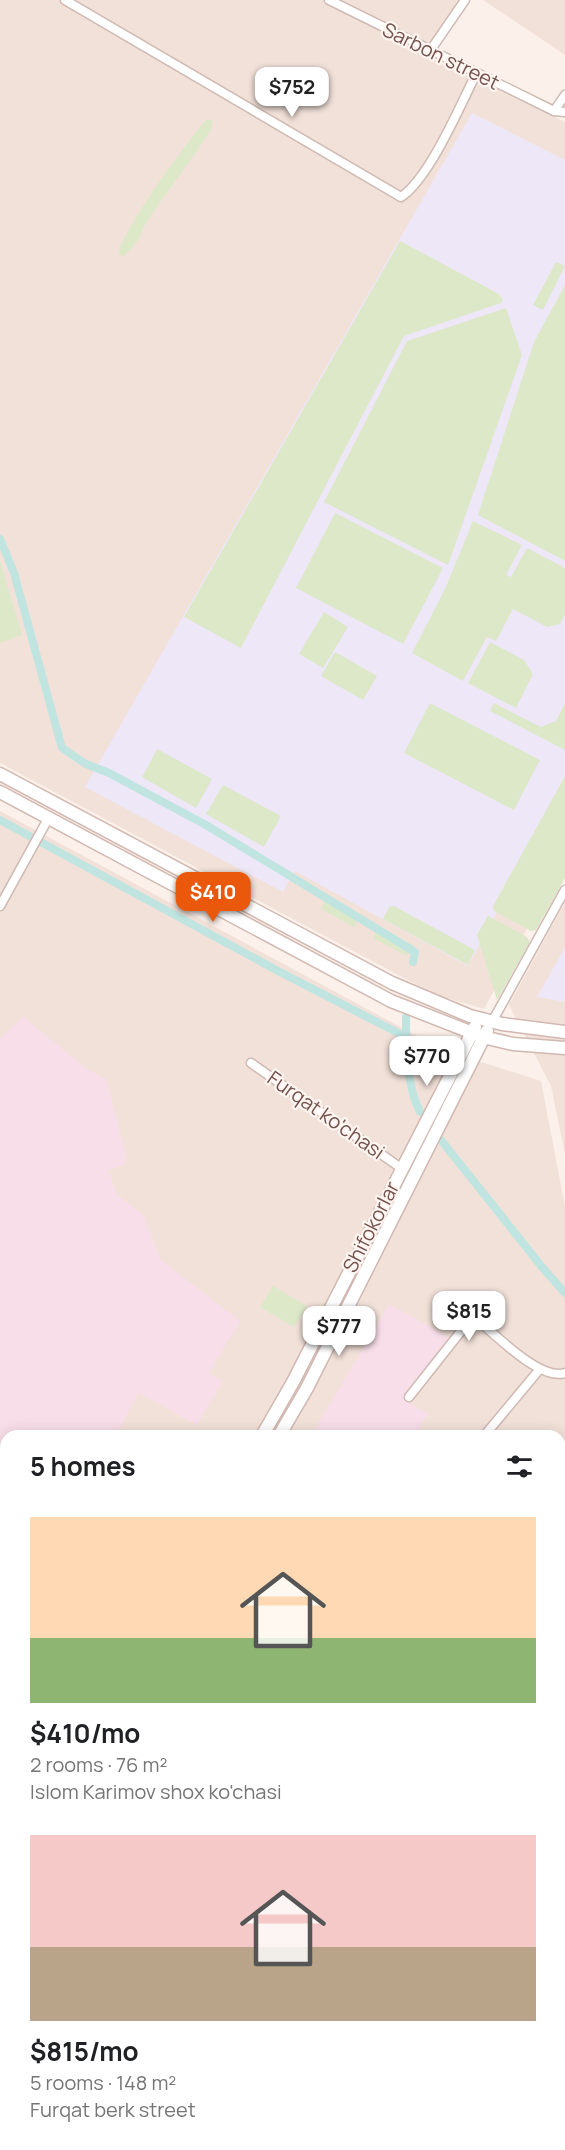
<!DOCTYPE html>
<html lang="en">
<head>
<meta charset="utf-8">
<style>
	:root { --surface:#fff; --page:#f6f6f6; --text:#202124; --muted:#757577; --accent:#ea580c }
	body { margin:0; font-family:Manrope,sans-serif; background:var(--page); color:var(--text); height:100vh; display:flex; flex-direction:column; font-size:22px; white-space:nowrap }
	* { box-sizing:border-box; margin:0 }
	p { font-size:20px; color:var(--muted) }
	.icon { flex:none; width:33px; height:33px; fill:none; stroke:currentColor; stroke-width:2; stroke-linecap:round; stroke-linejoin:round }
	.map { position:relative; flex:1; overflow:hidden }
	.details { position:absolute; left:0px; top:1430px; width:566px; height:722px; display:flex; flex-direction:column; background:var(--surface); border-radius:18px 18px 0 0; box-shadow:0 3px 15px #0003 }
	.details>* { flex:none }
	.price { position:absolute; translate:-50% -51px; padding:0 14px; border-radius:12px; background:#fff; color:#222; font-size:20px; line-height:39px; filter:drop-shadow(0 2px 3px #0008) }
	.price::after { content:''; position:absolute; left:50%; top:36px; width:18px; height:14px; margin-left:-9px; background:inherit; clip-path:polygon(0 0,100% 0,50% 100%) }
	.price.on { background:var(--accent); color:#fff }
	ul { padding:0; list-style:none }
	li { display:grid; align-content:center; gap:12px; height:318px; padding:0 30px }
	li span { display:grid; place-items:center; height:186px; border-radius:0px; color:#555 }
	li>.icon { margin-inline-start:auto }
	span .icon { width:108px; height:108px; fill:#fffc; stroke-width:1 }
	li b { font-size:26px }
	h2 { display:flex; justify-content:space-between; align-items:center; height:72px; padding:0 30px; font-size:26px }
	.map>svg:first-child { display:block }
	.residential { fill:#f2e1d9; fill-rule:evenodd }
	.education { fill:#ede7f8 }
	.medical { fill:#f8dee8 }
	.green { fill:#dde8c9 }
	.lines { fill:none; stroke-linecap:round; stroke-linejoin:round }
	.canal { stroke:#c0e4e0; stroke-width:8 }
	.street-casing { stroke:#cfb9b3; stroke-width:11 }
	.secondary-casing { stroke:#d1b8b1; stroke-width:15 }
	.primary-casing { stroke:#d5cbca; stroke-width:16 }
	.street { stroke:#fff; stroke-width:8 }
	.secondary { stroke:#fff; stroke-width:12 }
	.primary { stroke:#f4c6a9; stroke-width:14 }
	.labels { text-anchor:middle; stroke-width:4.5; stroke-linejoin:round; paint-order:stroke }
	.street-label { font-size:20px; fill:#74534f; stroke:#fef5f1 }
</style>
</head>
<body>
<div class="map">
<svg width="565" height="2150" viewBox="0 0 565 2150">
	<rect width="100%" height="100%" fill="#fbf0ea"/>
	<!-- residential -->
	<g class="residential">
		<path d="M0,0H458L427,57L565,122V858L484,1009L434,994L0,763Z"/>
		<path d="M483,0H565V55Z"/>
		<path d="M0,811L443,1050L541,1081L565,1207V2150H0ZM6,1436H560V2145H6Z"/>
		<path d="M565,902V1154L551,1086L509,1005Z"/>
	</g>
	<!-- education -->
	<g class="education">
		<path d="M472,113L565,160V777L532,848L468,966L295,871L283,892L85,787Z"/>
		<path d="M565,947V1002L537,997Z"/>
		<path d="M0,1542L6,1546V1685L0,1682Z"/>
	</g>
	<!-- medical -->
	<g class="medical">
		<path d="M23,1017L86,1068L106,1079L126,1154L124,1165L108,1170L117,1194L144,1216L161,1260L240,1321L209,1373L223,1381L197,1425L139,1393L116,1435H49L42,1430L36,1435L6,1436V1463L0,1468V1039Z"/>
		<path d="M389,1304L450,1338L404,1399L428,1414L416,1433L420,1435L311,1436Z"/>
	</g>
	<!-- green -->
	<g class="green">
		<path d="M207,119L213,121L210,132L147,221L137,242L124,256L119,254C119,234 190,137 207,119Z"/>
		<path d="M400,241L499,294L503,300L501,303L404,336L241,648L184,617Z"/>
		<path d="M556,262L565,266L543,310L533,305Z"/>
		<path d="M565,285V561L478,515L534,342Z"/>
		<path d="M506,308L522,355L448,565L324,502L407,341Z"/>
		<path d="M335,513L443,568L403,644L296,588Z"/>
		<path d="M473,521L522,545L506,575L511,577L527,548L565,568V614L560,624L547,627L513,609L496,641L487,637L463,681L412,653L445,589Z"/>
		<path d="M0,561L22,635L0,643Z"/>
		<path d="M324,612L348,627L323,668L299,654Z"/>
		<path d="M490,642L524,660L533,674L516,708L468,683Z"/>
		<path d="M335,652L377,676L363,700L321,676Z"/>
		<path d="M430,703L540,760L514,810L404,753Z"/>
		<path d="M494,703L541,727L556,721L565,703V750L490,711Z"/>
		<path d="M157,749L212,779L196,808L142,777Z"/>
		<path d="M565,776V878L536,930L531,931L494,911L493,906Z"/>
		<path d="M223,785L281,816L264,847L206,814Z"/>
		<path d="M326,898L360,916L354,927L321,909Z"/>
		<path d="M394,906L475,950L468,965L383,919L389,907Z"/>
		<path d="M488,916L527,937L530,942L497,1000L477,935Z"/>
		<path d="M379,927L413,945L407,956L373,938Z"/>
		<path d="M273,1286L307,1306L294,1327L260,1307Z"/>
		<path d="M1,1575L6,1578L5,1638L0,1635Z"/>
		<path d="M560,2080L565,2083V2150H443L439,2145H560Z"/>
	</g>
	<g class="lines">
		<!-- canal -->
		<g class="canal">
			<path d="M0,539L14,573L62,748L86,764L109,773L206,825L415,952L413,962"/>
			<path d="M0,820L280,972L406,1037"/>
			<path d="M406,1017C406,1046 406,1085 420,1112"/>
			<path d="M441,1140L542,1267L565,1293"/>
		</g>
		<defs>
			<g id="street">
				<path d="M65,0L401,197C429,179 460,106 476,74"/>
				<path d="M329,0L554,111L565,112"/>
				<path d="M430,51L465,0"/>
				<path d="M554,111L565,95"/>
				<path d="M0,906L49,817"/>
				<path d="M492,1022L565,890"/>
				<path d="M251,1063L401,1168"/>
				<path d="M409,1397L473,1316C493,1332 539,1381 565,1373"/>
				<path d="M484,1436L539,1370"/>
				<path d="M560,1463L565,1461"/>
				<path d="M560,1561L565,1559"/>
				<path d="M560,1686L565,1684"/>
				<path d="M560,1833L565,1832"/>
				<path d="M234,2145L243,2150"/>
				<path d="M37,2150L39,2145"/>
			</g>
			<g id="secondary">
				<path d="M0,774L392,983L470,1016L502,1024L565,1032"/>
				<path d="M0,792L391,1001L483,1037L513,1044L565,1048"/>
				<path d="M262,1436L293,1382L475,1027"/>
				<path d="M279,1436L307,1388L487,1031"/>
				<path d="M0,1883L6,1873"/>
				<path d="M0,1909L6,1900"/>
			</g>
			<g id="primary">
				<path d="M0,1719L6,1722"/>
				<path d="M0,1740L6,1743"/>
				<path d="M560,2041L565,2044"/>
				<path d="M560,2063L565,2066"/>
			</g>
		</defs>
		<!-- street casing -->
		<use href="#street" class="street-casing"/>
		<!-- secondary casing -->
		<use href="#secondary" class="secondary-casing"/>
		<!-- primary casing -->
		<use href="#primary" class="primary-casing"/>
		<!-- street -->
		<use href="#street" class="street"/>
		<!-- secondary -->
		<use href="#secondary" class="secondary"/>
		<!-- primary -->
		<use href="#primary" class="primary"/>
	</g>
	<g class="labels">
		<!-- street labels -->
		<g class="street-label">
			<text transform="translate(441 56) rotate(26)" y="7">Sarbon street</text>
			<text transform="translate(326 1115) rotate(35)" y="7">Furqat ko'chasi</text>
			<text transform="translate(371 1227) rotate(-63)" y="7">Shifokorlar</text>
		</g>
	</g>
</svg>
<b class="price" style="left:292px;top:118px">$752</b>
<b class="price on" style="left:213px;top:923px">$410</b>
<b class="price" style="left:427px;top:1087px">$770</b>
<b class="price" style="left:469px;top:1342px">$815</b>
<b class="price" style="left:339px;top:1357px">$777</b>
<section class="details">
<h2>5 homes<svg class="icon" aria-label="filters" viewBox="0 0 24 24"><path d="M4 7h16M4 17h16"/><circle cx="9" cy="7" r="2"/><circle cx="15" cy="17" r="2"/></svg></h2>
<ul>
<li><span style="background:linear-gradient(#ffd9b3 65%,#8fb573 0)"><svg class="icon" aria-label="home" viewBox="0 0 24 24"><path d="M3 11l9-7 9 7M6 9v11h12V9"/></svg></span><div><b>$410/mo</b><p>2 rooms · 76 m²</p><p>Islom Karimov shox ko'chasi</p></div></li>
<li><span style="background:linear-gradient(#f6c9c9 60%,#b9a48a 0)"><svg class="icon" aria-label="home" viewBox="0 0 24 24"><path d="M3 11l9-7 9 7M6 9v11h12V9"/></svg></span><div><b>$815/mo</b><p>5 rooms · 148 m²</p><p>Furqat berk street</p></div></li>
</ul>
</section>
</div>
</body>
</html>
